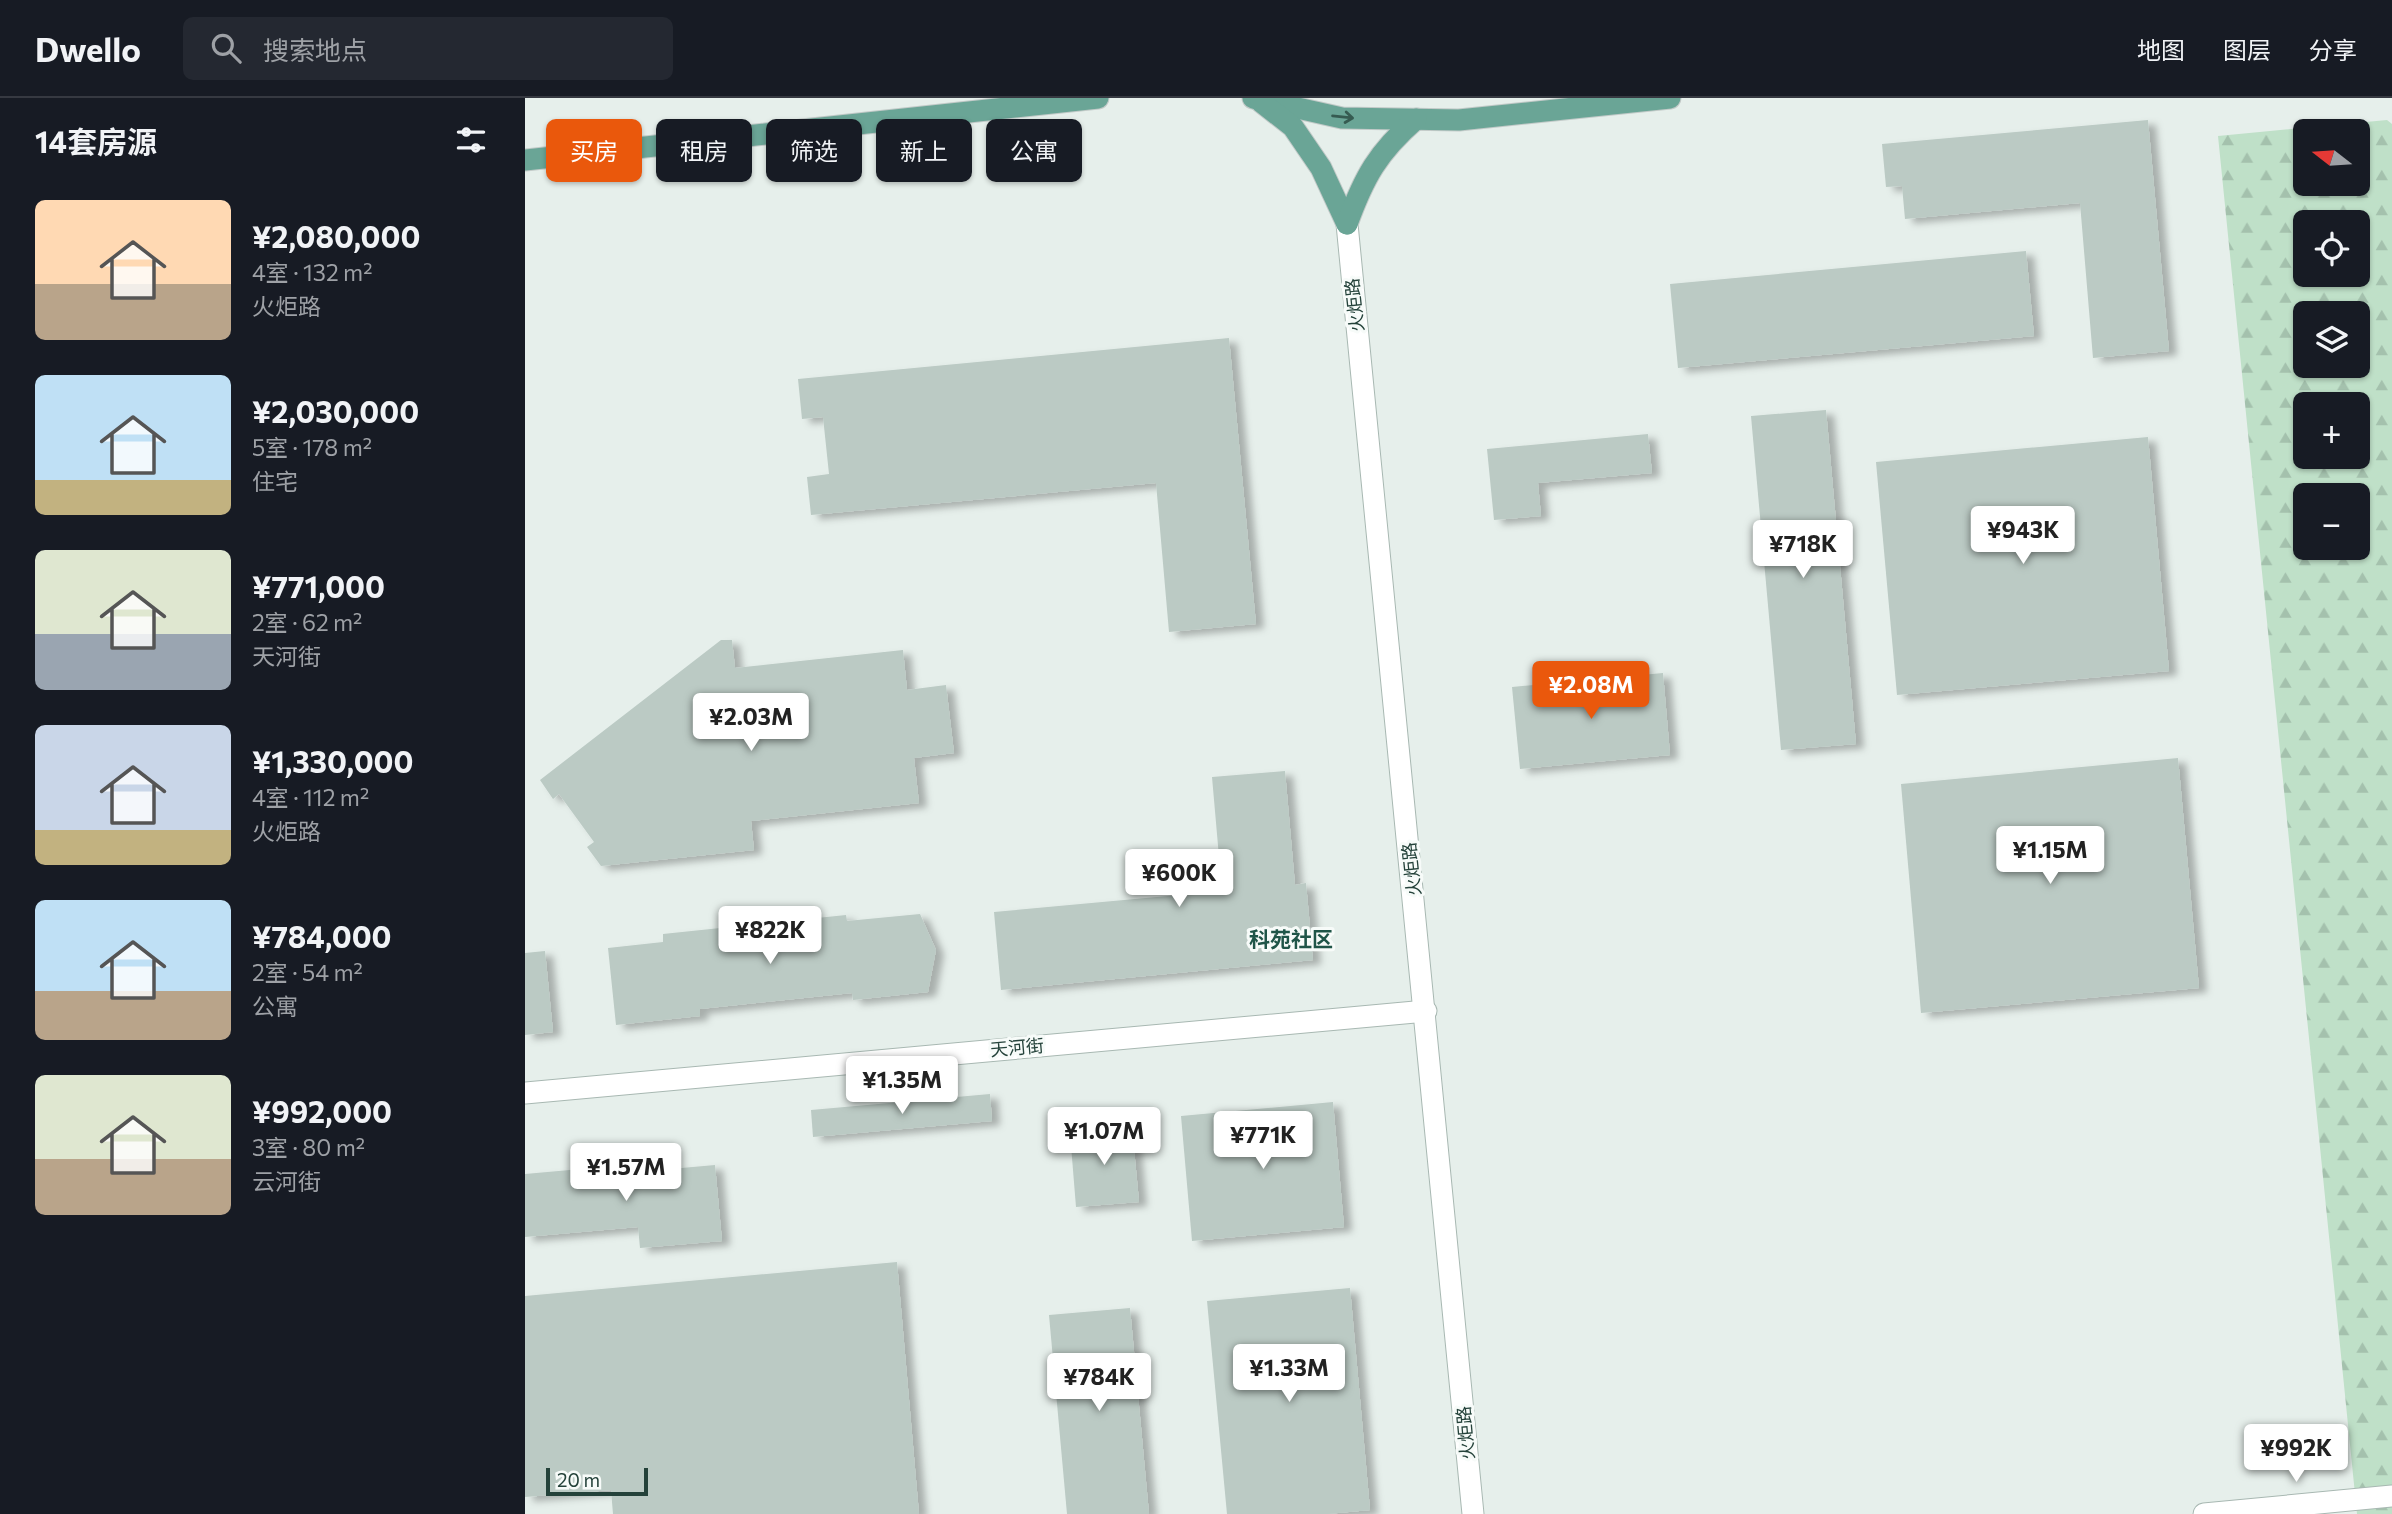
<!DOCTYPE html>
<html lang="zh">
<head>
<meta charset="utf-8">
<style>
	:root { --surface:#171b24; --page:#242831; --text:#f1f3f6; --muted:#9ea1a6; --line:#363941; --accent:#ea580c }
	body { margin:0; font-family:Commissioner,"Noto Sans SC",sans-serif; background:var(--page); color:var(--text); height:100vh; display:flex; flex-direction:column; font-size:26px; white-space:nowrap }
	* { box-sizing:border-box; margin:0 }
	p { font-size:23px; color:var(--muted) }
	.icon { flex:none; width:38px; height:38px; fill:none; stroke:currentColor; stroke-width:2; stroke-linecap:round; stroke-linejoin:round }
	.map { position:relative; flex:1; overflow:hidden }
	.drawer { display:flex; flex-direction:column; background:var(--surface); width:525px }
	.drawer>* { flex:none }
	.hud { position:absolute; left:21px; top:21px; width:665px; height:63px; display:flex; gap:14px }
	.needle { width:46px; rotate:287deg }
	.controls { position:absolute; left:1768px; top:21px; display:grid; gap:14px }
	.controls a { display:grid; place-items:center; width:77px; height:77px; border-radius:10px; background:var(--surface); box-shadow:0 2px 5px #0004; font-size:35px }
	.scale { position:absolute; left:21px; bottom:18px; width:102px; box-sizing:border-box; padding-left:7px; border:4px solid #24423a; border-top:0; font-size:19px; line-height:24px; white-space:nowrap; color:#24423a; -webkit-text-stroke:5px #f7fbf9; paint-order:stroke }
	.price { position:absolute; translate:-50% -60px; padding:0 16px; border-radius:7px; background:#fff; color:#222; font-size:23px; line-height:46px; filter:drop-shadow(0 2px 4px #0008) }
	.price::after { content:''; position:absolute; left:50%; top:42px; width:21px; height:16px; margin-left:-10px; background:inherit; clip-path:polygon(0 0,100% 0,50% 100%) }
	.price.selected { background:var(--accent); color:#fff }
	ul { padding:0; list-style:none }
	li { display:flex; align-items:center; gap:21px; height:175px; padding:0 35px }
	li span { display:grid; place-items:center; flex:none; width:196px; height:140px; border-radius:10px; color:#555 }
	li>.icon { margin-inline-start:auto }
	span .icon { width:84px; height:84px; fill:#fffc; stroke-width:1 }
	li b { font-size:30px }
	h2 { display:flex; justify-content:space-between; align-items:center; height:84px; padding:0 35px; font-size:30px }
	.pill { padding:0 24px; border-radius:10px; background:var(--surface); box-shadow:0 2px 5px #0004; font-size:24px; line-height:63px }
	.pill.selected { background:var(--accent); color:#fff }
	header { display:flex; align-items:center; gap:42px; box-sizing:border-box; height:98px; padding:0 35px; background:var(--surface); border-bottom:2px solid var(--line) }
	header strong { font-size:33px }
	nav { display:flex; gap:38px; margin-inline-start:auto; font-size:24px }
	.search { width:490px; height:63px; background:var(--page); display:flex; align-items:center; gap:18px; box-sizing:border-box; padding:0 24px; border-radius:10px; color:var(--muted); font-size:26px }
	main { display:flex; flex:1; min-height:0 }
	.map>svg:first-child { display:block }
	.forest { fill:url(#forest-firs); fill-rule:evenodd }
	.building { fill:#bbcac4; filter:url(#shadow) }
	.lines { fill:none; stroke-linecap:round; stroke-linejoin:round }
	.minor-casing { stroke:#a8b8b2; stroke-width:23 }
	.major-casing { stroke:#c2cac8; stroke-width:23 }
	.minor { stroke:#fff; stroke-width:21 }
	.major { stroke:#6aa596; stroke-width:21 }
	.oneway { stroke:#365b51 }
	.labels { text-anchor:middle; stroke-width:6; stroke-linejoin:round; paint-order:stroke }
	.street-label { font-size:18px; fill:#24423a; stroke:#f7fbf9 }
	.quarter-label { font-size:21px; font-weight:bold; fill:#1f5548; stroke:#f7fbf9 }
</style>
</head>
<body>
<header>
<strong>Dwello</strong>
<div class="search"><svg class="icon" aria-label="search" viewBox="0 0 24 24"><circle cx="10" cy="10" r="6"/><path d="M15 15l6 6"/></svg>搜索地点</div>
<nav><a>地图</a><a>图层</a><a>分享</a></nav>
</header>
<main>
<section class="drawer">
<h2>14套房源<svg class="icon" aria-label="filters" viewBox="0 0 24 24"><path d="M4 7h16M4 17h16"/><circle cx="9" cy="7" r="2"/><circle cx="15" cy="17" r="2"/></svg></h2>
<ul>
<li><span style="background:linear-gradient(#ffd9b3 60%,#b9a48a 0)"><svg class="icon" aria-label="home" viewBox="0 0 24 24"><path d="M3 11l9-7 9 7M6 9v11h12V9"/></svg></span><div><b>¥2,080,000</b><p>4室 · 132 m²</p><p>火炬路</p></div></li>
<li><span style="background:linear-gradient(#bfe0f5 75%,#c2b280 0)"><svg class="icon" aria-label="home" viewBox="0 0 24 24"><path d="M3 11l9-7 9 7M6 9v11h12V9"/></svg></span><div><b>¥2,030,000</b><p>5室 · 178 m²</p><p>住宅</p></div></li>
<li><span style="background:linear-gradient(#dfe7d0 60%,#9aa5b1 0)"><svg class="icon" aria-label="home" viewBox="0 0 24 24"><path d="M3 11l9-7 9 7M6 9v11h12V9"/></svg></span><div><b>¥771,000</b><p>2室 · 62 m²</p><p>天河街</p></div></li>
<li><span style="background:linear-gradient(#c9d6e8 75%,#c2b280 0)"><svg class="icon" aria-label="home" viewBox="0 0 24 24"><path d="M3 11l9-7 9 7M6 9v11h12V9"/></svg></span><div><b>¥1,330,000</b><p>4室 · 112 m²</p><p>火炬路</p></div></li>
<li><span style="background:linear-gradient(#bfe0f5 65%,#b9a48a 0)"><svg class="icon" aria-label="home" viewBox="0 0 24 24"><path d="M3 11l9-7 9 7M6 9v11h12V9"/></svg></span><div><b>¥784,000</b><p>2室 · 54 m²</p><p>公寓</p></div></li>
<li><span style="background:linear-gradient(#dfe7d0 60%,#b9a48a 0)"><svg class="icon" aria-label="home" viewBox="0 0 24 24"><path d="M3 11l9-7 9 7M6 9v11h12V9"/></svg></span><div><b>¥992,000</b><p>3室 · 80 m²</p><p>云河街</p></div></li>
</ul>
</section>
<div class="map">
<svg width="1867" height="1416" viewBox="0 0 1867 1416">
	<defs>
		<pattern id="forest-firs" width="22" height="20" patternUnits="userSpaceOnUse" patternTransform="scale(1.75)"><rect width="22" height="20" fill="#bfe0c8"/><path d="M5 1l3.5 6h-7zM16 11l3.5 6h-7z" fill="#a4c1ad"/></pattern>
		<filter id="shadow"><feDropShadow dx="8" dy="4.5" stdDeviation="3.5" flood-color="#0004"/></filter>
	</defs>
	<rect width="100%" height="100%" fill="#e6efeb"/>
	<!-- forest -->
	<path class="forest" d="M1862,22L1867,26V1416H1832L1693,38ZM1780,33H1832V86H1780ZM1780,124H1832V177H1780ZM1780,215H1832V268H1780ZM1780,306H1832V359H1780ZM1780,397H1832V450H1780Z"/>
	<!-- building -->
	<g class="building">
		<path d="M1623,22L1644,253L1568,260L1555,105L1380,121L1377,88L1361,89L1357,46Z"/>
		<path d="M1501,153L1509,238L1153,270L1145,186Z"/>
		<path d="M704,240L731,526L644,534L631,385L286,417L282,379L304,376L298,319L277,321L273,281Z"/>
		<path d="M1301,312L1331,646L1256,652L1226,318Z"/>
		<path d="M1123,336L1127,375L1013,385L1016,418L969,422L962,351Z"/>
		<path d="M1623,339L1644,573L1372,597L1351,364Z"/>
		<path d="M196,542H207L210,570L378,552L382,592L421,587L429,655L389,660L394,705L226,723L229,752L76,768L62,749L69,744L34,696L28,701L15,682Z"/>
		<path d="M1138,575L1145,657L995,671L987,589Z"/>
		<path d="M1653,660L1674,890L1396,915L1376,686Z"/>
		<path d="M760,673L770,787L781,785L788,862L476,892L469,814L697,793L687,679Z"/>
		<path d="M395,816L411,852L403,894L328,902L327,895L175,911V918L91,927L83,850L138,844V836L321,817L322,823Z"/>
		<path d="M20,853L28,934L0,937V855Z"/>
		<path d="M465,996L467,1023L288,1039L286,1012Z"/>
		<path d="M808,1004L819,1129L667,1143L656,1018Z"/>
		<path d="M607,1029L614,1104L551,1109L545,1035Z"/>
		<path d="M112,1066V1074L190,1067L197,1143L115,1150L113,1129L0,1139V1076Z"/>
		<path d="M372,1164L394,1416H88L86,1392L0,1399V1198Z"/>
		<path d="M825,1190L845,1412L802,1416H702L682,1203Z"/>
		<path d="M605,1210L624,1416H542L524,1217Z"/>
	</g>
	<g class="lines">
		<defs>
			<g id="minor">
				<path d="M822,126L948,1416"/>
				<path d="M0,995L901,913"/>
				<path d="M1679,1416L1867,1398"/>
			</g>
			<g id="major">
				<path d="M728,0L817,20L934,22L1145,0"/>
				<path d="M736,4L768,29L796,70L822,126"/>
				<path d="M0,62L573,0"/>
				<path d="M822,126C839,79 853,54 891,21"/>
			</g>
		</defs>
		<!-- minor casing -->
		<use href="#minor" class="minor-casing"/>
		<!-- major casing -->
		<use href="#major" class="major-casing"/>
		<!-- minor -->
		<use href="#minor" class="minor"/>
		<!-- major -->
		<use href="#major" class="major"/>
	</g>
	<!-- one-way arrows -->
	<defs><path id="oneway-shaft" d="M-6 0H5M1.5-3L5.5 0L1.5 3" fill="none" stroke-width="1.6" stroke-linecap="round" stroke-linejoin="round" transform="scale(1.75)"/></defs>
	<use class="oneway" href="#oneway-shaft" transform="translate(818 19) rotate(6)"/>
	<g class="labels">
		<!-- street labels -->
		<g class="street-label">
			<text transform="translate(830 207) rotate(-96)" y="6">火炬路</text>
			<text transform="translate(887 771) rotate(-96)" y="6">火炬路</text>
			<text transform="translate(492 950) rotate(-5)" y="6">天河街</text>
			<text transform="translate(941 1335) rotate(-95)" y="6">火炬路</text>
		</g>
		<!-- quarter labels -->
		<g class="quarter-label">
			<text x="766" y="849">科苑社区</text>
		</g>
	</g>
</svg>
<div class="controls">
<a><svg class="needle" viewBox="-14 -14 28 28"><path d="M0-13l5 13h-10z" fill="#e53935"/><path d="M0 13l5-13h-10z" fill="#9ea1a6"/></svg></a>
<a><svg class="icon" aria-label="locate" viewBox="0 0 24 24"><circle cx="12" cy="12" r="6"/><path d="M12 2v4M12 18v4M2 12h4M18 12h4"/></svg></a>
<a><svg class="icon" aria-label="layers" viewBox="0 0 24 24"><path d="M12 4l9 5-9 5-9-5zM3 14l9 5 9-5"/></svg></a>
<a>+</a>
<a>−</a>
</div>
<div class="scale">20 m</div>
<b class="price" style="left:1498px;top:468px">¥943K</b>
<b class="price" style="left:1278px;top:482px">¥718K</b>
<b class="price selected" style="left:1066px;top:623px">¥2.08M</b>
<b class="price" style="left:226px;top:655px">¥2.03M</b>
<b class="price" style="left:1525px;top:788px">¥1.15M</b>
<b class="price" style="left:654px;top:811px">¥600K</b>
<b class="price" style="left:245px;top:868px">¥822K</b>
<b class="price" style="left:377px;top:1018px">¥1.35M</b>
<b class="price" style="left:579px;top:1069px">¥1.07M</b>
<b class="price" style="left:738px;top:1073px">¥771K</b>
<b class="price" style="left:101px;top:1105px">¥1.57M</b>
<b class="price" style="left:764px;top:1306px">¥1.33M</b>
<b class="price" style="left:574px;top:1315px">¥784K</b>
<b class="price" style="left:1771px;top:1386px">¥992K</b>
<div class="hud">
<a class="pill selected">买房</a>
<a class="pill">租房</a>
<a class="pill">筛选</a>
<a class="pill">新上</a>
<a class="pill">公寓</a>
</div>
</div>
</main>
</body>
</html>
